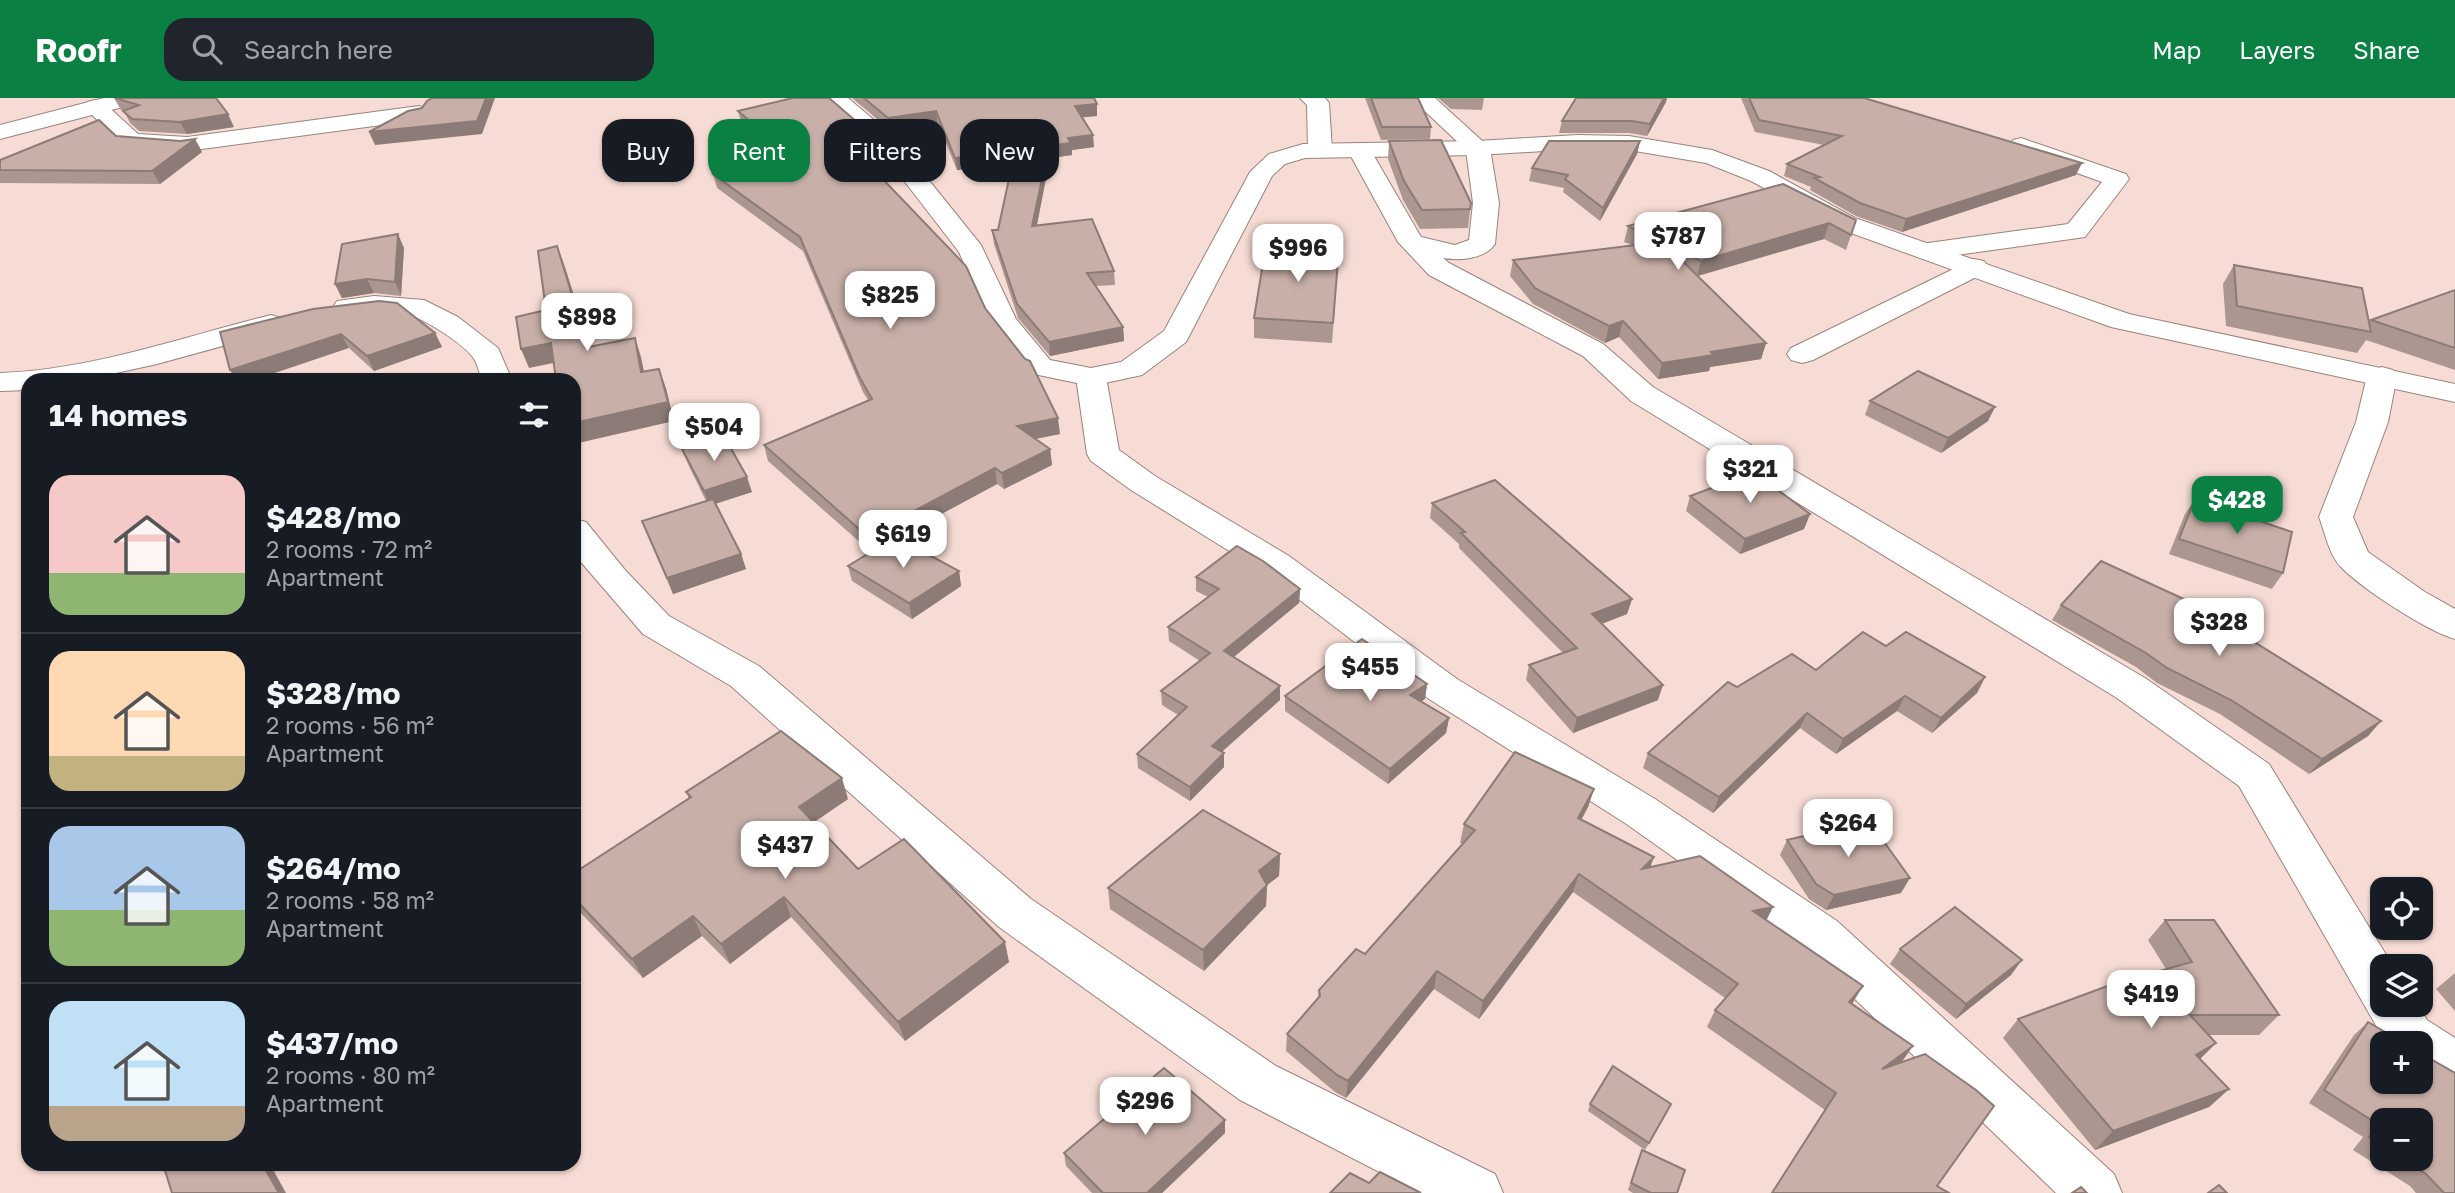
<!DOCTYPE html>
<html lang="en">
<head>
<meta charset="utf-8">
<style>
	:root { --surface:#171b24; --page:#20242c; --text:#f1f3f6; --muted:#9ea1a6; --line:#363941; --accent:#0b8043 }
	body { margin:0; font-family:"Golos Text",sans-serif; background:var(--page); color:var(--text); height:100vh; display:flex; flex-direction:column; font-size:26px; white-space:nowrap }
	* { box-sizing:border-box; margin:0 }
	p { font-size:23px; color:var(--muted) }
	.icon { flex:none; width:38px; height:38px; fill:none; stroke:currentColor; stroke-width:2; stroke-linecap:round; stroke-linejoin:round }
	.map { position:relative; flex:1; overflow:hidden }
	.sheet { position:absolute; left:21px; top:275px; width:560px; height:798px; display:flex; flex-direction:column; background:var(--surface); border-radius:21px; box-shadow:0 2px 5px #0004 }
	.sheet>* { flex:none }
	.guide { position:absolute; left:602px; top:21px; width:665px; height:63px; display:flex; gap:14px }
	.controls { position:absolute; left:2370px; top:779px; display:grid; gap:14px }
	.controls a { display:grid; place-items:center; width:63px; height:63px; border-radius:14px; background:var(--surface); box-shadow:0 2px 5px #0004; font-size:35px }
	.price { position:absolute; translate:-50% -60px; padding:0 16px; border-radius:14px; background:#fff; color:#222; font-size:23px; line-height:46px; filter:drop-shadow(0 2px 4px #0008) }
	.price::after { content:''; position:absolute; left:50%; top:42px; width:21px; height:16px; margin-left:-10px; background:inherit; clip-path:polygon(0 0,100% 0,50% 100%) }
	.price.on { background:var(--accent); color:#fff }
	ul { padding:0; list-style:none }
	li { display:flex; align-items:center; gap:21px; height:175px; padding:0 28px }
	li+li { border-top:2px solid var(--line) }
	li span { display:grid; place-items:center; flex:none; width:196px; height:140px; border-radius:21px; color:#555 }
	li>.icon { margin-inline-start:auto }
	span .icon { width:84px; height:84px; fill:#fffc; stroke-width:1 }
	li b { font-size:30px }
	h2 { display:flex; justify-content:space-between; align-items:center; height:84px; padding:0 28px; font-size:30px }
	.pill { padding:0 24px; border-radius:21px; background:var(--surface); box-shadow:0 2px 5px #0004; font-size:24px; line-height:63px }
	.pill.on { background:var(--accent); color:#fff }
	header { display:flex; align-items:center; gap:42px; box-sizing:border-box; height:98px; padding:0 35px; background:var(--accent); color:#fff }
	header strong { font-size:33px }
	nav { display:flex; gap:38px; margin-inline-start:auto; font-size:24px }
	.search { width:490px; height:63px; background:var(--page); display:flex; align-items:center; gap:18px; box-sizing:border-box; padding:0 24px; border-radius:21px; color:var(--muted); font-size:26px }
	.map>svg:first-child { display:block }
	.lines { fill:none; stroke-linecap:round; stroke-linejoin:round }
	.street-casing { stroke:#9a837c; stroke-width:2 }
	.secondary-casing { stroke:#9a837c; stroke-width:2 }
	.street { fill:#fff; fill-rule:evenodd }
	.secondary { fill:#fff; fill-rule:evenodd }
	.wall { fill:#ac9790; fill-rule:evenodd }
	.shaded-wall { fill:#8c7b76 }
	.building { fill:#c8b0a8; stroke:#8c7b76; stroke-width:2 }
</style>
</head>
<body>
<header>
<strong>Roofr</strong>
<div class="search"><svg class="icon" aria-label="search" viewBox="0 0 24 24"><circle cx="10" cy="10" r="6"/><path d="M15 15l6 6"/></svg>Search here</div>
<nav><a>Map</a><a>Layers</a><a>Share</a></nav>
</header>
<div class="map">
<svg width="2455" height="1095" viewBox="0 0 2455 1095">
	<rect width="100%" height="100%" fill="#f6dcd4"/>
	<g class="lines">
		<defs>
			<g id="street">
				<path d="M1300,0H1325L1329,5L1332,52L1328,57H1312L1308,52L1307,7Z"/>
				<path d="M1411,0H1435L1490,50L1499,105L1495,146C1485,161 1459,163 1443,160L1449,165L1603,246L1653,289L2145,580L2269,666L2393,868H2382V906H2417L2427,922L2455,940V992L2420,974V945H2386L2239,688L2117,600L1631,303L1583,258L1429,177L1398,144L1347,51L1351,46H1367L1421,139L1455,147L1469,142L1473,105L1466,52Z"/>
				<path d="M95,2L103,4L138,36L187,39L419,8L427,10L430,15L427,20L419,22L187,53L124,48L84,9L87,4Z"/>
				<path d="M2021,40L2126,76L2129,81L2085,139L1928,161L1919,159L1915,153L1919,147L1928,145L2068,126L2102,84L2013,52L2009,47L2013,42Z"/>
				<path d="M1974,161L1984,163L1988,169L1984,175L1813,262L1802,265L1791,262L1787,256L1791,250Z"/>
				<path d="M374,198L424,202L458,219L498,250L512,282H482C479,275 478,267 474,261C466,247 423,220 407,216C384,211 360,221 337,215L333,209L337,203Z"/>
				<path d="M271,217L281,220L285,226L281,232L157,266L84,282H28V292L0,293V275C92,272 182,239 271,217Z"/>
				<path d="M2382,269L2393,272L2397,278L2388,324L2353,419L2368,454L2425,494L2455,511V541C2427,533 2361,490 2341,469C2329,457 2325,434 2319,419L2356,324L2367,278L2371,272Z"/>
				<path d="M1091,270L1102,273L1106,279L1119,352L1155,378L1289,458L1457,581L1655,701L1837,823L2114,1076L2122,1095H2056L1803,851L1625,725L1429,601L1263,474L1131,392L1091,363L1087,356L1076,279L1080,273Z"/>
				<path d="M574,421L586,424L625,472L669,518L759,568L1031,801L1276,968L1495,1076L1503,1095H1420L1240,1002L999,829L731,588L643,536L574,456Z"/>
			</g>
			<g id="secondary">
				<path d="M104,0H141L138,5L0,41V27Z"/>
				<path d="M817,0H848L894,39L981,147L1016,221L1050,262L1091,270L1121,264L1164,233L1250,74L1269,56L1303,46L1478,43L1577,37L1629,38L1712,52L1769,73L1855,120L2129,216L2455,286V304L2111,229L1837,130L1751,83L1706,65L1629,52L1577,51L1478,57L1305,60L1285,66L1272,78L1186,244L1142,277L1091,288L1029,275L989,223L959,154L878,49L830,8L820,5Z"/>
			</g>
		</defs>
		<!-- street casing -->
		<use href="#street" class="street-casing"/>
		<!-- secondary casing -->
		<use href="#secondary" class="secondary-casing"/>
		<!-- street -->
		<use href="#street" class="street"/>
		<!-- secondary -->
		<use href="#secondary" class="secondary"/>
	</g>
	<!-- wall -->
	<g class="wall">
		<path d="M114,0L234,29L187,36L139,33L130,25L124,13L121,12Z"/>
		<path d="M852,0H1094L1097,18L1082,19L1094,49L1072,52V57L1050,60L1037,127L1114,173L1115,187L1095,188L1123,229L1124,243L1050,258L1018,220L994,146L992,132H998L1012,66L957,72L938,26L890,32Z"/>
		<path d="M1365,0H1418L1431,29L1430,41L1381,42Z"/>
		<path d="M1438,0H1484L1482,12L1451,11Z"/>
		<path d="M1741,0H1864L2076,77L1902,134L1856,118L1810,92L1811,89L1784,78L1787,66L1824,47L1755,34Z"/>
		<path d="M1666,4L1647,38L1629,35H1559L1562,23Z"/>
		<path d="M738,13L857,24L860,37L842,40L985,210L1060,336L1035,341L1050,351L1052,367L1004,391L997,386L897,440L959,473L961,488L912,521L852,483L848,468L871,454L768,363L764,347L868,302L863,294L803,153L717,90L713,76L775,56L742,27Z"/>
		<path d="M116,38L180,43L195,41L202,54L160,86L0,85V62Z"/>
		<path d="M1389,43L1471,105L1468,130L1420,131L1403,102L1388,61Z"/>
		<path d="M1640,43L1637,56L1600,123L1563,94L1564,90L1529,83L1532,70Z"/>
		<path d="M1856,122L1846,152L1824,141L1698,178L1766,245L1761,261L1710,269L1709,273L1658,281L1619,239L1605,245L1541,210L1533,206L1510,178L1513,162L1632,147L1624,144L1628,128Z"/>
		<path d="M404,150L401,198L374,195L342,200L335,186Z"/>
		<path d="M1339,150L1332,245L1254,240V220Z"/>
		<path d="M2234,167L2369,224L2371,222L2455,192V272L2366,242L2357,255L2226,228L2223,186Z"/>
		<path d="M220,234L435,235L442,249L374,273L349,250Z"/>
		<path d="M1870,303L1988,323L1941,355L1865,317Z"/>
		<path d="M682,351L752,394L716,405L741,456L746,471L673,496L642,423L706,403L688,366Z"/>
		<path d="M1690,398L1810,416L1804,431L1740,456L1686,413Z"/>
		<path d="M2195,401L2283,475L2272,491L2169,456L2185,416Z"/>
		<path d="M1432,405L1632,501L1627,516L1602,526L1658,602L1573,635L1526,582L1529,567L1563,555L1459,450V446L1430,420Z"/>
		<path d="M1196,479L1300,491L1299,505L1234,559L1280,588V602L1222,654L1224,655V669L1190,703L1138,670L1137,656L1178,617L1162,607L1161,593L1200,563L1169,543L1168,529L1208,499L1196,493Z"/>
		<path d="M2061,507L2256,546L2381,623L2368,638L2309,676L2220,616L2157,585L2136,569L2052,522Z"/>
		<path d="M1886,548L1985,579L1977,595L1932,635L1897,613L1836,656L1800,630L1713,715L1643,670L1648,655L1737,589L1816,572Z"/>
		<path d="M1427,586L1425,601L1421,603L1449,620L1446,635L1388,686L1285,613V598Z"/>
		<path d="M1594,691L1588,709L1581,722L1650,769L1773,809L1766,822L1852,905L1913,948L1825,1012L1707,929L1715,912L1725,900L1573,794L1479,921L1434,891L1346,1000L1335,994L1286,953L1287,936L1318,900L1319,892L1365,856L1463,746L1460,745L1464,726Z"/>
		<path d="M686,694L848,701L814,724L858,771L1009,864L905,943L791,819L730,866L702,838L643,880L574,808V775L689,701Z"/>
		<path d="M1787,742L1901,795L1826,812L1809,801L1780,757Z"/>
		<path d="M1280,756L1279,778L1267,787L1266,808L1204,873L1110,811L1108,790Z"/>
		<path d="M2165,822L2279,917L2259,937H2208L2216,945L2200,961L2229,991L2209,1009L2095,1052L2003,940L2018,921L2166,871L2148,842Z"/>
		<path d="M1900,851L2011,877L1956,921L1890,866Z"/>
		<path d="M2455,875V913L2436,891Z"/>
		<path d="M2368,924L2455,1095H2416L2410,1088L2353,1052L2363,1039L2309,1005L2354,937ZM2382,1022L2420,1060H2382Z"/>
		<path d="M1590,1006L1668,1013L1645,1052L1588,1013Z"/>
		<path d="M1225,1035L1162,1095H1092L1066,1068L1064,1055Z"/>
		<path d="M1642,1052L1677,1095H1633L1628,1092Z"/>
	</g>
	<!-- shaded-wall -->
	<g class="shaded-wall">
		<path d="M486,0H495L482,36L375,47L369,34Z"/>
		<path d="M1664,0H1667L1666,4L1647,38L1650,26Z"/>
		<path d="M1097,6V18L1076,20L1075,8Z"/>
		<path d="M936,13L938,26L890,32L888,20Z"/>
		<path d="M228,16L234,29L187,36L180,24Z"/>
		<path d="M857,24L860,37L833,41L831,27Z"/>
		<path d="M1093,37L1094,49L1072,52V57L1050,60L1034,141L1032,128L1049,48L1068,40Z"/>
		<path d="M195,41L202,54L160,86L152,73Z"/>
		<path d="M1640,43L1637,56L1600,123L1603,110Z"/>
		<path d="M1015,53L1016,66L957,72L955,60Z"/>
		<path d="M2082,65L2076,77L1902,134L1906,121Z"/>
		<path d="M1829,125L1824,141L1697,178L1701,163Z"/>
		<path d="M398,136L404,150L401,198L395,184Z"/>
		<path d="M557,148L564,166L596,267L588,249Z"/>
		<path d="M367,181L374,195L342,200L335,186Z"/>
		<path d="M1623,223L1619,239L1605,245L1609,228Z"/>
		<path d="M1123,229L1124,243L1050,258L1049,244Z"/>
		<path d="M435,235L442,249L374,273L367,258Z"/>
		<path d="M341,236L349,250L254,282H236L230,272Z"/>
		<path d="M635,240L641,259L648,293L641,274Z"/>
		<path d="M551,245L558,264L529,270L521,251Z"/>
		<path d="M1766,245L1761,261L1710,269L1709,273L1658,281L1662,265L1711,254Z"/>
		<path d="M659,271L666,290L674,323L574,346V325Z"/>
		<path d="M1995,309L1988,323L1941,355L1948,340Z"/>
		<path d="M1058,320L1060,336L1019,344L1017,328Z"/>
		<path d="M1050,351L1052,367L1004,391L1002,375Z"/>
		<path d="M995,370L997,386L871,454L867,438Z"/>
		<path d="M747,379L752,394L709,408L704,393Z"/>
		<path d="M1810,416L1804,431L1740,456L1745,441Z"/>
		<path d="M741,456L746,471L673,496L667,480Z"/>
		<path d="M959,473L961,488L912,521L909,505Z"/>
		<path d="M1300,491L1299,505L1224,567V553Z"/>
		<path d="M1632,501L1627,516L1588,531L1592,516Z"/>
		<path d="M1985,579L1977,595L1932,635L1941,620Z"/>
		<path d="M1427,586L1425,601L1408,612L1410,597Z"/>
		<path d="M1663,587L1658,602L1573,635L1577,620Z"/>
		<path d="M1280,588V602L1212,662V648Z"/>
		<path d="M1905,598L1897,613L1836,656L1843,641Z"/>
		<path d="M1807,615L1800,630L1713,715L1719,699Z"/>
		<path d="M1449,620L1446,635L1388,686L1390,671Z"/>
		<path d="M2381,623L2368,638L2309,676L2322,661Z"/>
		<path d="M1224,655V669L1190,703V689Z"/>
		<path d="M842,680L848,701L807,729L799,709Z"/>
		<path d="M1594,691L1588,709L1572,739L1578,720Z"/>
		<path d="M1280,756L1279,778L1267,787L1266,808L1204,873L1203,852L1259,773Z"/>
		<path d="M1654,759L1647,778L1642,771Z"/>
		<path d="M1579,776L1573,794L1479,921L1483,903Z"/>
		<path d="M1910,780L1901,795L1826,812L1834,797Z"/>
		<path d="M784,799L791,819L730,866L721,846Z"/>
		<path d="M1773,809L1764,827L1753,813Z"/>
		<path d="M693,818L702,838L643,880L632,861Z"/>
		<path d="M1005,844L1009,864L905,943L898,924Z"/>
		<path d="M2022,862L2011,877L1956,921L1966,906Z"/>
		<path d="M1437,873L1434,891L1346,1000L1348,983Z"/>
		<path d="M1863,888L1852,906L1849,904Z"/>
		<path d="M2216,945L2197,964L2196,957Z"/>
		<path d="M1913,948L1901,965L1882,971Z"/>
		<path d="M2229,991L2209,1009L2095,1052L2113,1033Z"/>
		<path d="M1225,1022V1035L1162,1095H1147Z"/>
		<path d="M262,1066H275L271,1068L286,1095H279Z"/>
	</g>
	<!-- building -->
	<g class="building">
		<path d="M115,0H216L228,16L180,24L132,21L123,13L139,7Z"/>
		<path d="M432,0H486L477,23L369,34L408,13L422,10L427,3Z"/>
		<path d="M793,0H829L857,24L831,27L966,168L985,210L1025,261L1030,263L1058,320L1017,328L1050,351L1002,375L995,370L867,438L764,347L872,301L859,278L800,139L713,76L785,53L738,13Z"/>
		<path d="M864,0H1094L1097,6L1075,8L1093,37L1068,40L1071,45L1049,48L1032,128L1092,121L1114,173L1087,175L1123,229L1049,244L1017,206L992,132H998L1015,53L955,60L936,13L888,20Z"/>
		<path d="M1371,0H1418L1431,29H1382Z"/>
		<path d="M1576,0H1664L1650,26L1632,23H1562Z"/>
		<path d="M1749,0H1864L2082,65L1906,121L1860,105L1814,80L1820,79L1787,66L1842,38L1759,22Z"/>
		<path d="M99,22L116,38L180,43L195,41L152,73L0,72V62Z"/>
		<path d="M1441,42L1471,105L1470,111L1422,112L1404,83L1389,43Z"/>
		<path d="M1549,43H1640L1603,110L1565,81L1568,77L1532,70Z"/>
		<path d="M1783,86L1856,122L1851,137L1829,125L1701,163L1665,146L1766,245L1711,254L1714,257L1662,265L1623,223L1609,228L1544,195L1535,190L1513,162L1661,144L1628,128Z"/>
		<path d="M398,136L395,184L367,181L335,186L342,146Z"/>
		<path d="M1266,147L1339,150L1333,225L1254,220Z"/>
		<path d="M557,148L588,249L635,240L641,274L659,271L668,304L574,325V282H556L551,245L521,251L516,219L546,212L538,153Z"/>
		<path d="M2234,167L2362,190L2371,234L2237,208Z"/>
		<path d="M2455,192V250L2371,222Z"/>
		<path d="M379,203L397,205L435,235L367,258L341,236L230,272L220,234L313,211Z"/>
		<path d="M1918,273L1995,309L1948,340L1870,303Z"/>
		<path d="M724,338L747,379L704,393L682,351Z"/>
		<path d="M1754,374L1810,416L1745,441L1690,398Z"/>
		<path d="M1495,382L1632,501L1592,516L1663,587L1577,620L1529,567L1577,550L1461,435L1465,434L1432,405Z"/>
		<path d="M713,401L741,456L667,480L642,423Z"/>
		<path d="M2195,401L2292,434L2283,475L2179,441Z"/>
		<path d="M896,439L959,473L909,505L848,468Z"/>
		<path d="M1237,448L1263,463L1300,491L1224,553L1280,588L1212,648L1224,655L1190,689L1137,656L1187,609L1161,593L1210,555L1168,529L1219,491L1196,479Z"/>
		<path d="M2101,463L2262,537L2256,545L2381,623L2322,661L2231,602L2167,570L2146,555L2061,507Z"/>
		<path d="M1863,534L1886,548L1906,534L1985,579L1941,620L1905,598L1843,641L1807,615L1719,699L1648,655L1728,584L1737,589L1792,556L1816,572Z"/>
		<path d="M1362,541L1427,586L1410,597L1449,620L1390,671L1285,598Z"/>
		<path d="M781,633L842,680L799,709L858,771L904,741L1005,844L898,924L784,799L721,846L693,818L632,861L574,800V775L691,699L686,694Z"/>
		<path d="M1515,654L1594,691L1578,720L1654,759L1642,771L1700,758L1773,809L1753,813L1863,888L1849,904L1913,948L1882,971L1925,956L1976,992L1994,1008L1937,1088L1949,1095H1772L1836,995L1715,912L1738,886L1579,776L1483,903L1437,873L1348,983L1337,977L1287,936L1320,898L1319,892L1356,851L1365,856L1475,732L1464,726Z"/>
		<path d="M1203,712L1280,756L1259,773L1267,787L1203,852L1108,790Z"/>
		<path d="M1869,723L1910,780L1834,797L1816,786L1787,742Z"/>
		<path d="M1955,809L2022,862L1966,906L1900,851Z"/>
		<path d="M2165,822H2214L2279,917H2190L2216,945L2196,957L2229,991L2113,1033L2018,921L2113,886L2192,864Z"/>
		<path d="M2368,924L2404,945H2382V984H2420V955L2455,975V1095H2444L2426,1076L2402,1060H2420V1022H2382V1048L2369,1039L2379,1027L2324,992Z"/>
		<path d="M1613,968L1671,1006L1649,1045L1590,1006Z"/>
		<path d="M1164,970L1225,1022L1147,1095H1103L1064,1055Z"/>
		<path d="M1642,1052L1685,1072L1677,1095H1651L1631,1085Z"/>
		<path d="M163,1066H262L279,1095H172Z"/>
		<path d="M1380,1074L1421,1095H1330L1350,1075L1369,1085Z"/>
		<path d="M2219,1087L2227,1095H2208Z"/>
		<path d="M2081,1089L2087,1095H2072Z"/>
	</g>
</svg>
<div class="controls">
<a><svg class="icon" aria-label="locate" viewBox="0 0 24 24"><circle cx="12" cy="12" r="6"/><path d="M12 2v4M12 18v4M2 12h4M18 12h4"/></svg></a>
<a><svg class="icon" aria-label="layers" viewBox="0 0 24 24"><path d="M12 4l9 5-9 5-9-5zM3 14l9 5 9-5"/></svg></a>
<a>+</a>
<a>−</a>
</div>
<b class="price" style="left:1678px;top:174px">$787</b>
<b class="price" style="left:1298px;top:186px">$996</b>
<b class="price" style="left:890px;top:233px">$825</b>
<b class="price" style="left:587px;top:255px">$898</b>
<b class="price" style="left:714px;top:365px">$504</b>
<b class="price" style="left:1750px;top:407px">$321</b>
<b class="price on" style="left:2237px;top:438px">$428</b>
<b class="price" style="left:903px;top:472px">$619</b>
<b class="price" style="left:2219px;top:560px">$328</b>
<b class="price" style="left:1370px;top:605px">$455</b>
<b class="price" style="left:1848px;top:761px">$264</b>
<b class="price" style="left:785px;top:783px">$437</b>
<b class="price" style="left:2151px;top:932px">$419</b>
<b class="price" style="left:1145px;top:1039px">$296</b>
<div class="guide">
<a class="pill">Buy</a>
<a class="pill on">Rent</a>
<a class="pill">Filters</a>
<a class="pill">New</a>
</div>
<section class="sheet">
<h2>14 homes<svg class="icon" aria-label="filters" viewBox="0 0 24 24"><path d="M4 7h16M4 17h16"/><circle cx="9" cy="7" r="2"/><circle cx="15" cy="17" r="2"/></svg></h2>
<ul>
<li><span style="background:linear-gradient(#f6c9c9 70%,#8fb573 0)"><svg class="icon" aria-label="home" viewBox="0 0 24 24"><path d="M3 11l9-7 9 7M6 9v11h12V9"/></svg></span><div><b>$428/mo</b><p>2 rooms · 72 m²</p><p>Apartment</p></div></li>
<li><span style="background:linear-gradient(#ffd9b3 75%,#c2b280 0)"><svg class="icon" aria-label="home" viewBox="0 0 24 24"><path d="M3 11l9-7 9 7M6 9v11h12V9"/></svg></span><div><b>$328/mo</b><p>2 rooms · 56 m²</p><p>Apartment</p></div></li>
<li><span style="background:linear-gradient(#a9c7e8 60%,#8fb573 0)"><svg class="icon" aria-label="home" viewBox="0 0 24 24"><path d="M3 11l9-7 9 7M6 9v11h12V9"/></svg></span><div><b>$264/mo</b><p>2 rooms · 58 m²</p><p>Apartment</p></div></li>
<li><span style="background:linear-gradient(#bfe0f5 75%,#b9a48a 0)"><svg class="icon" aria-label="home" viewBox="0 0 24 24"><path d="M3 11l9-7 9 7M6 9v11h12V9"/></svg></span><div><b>$437/mo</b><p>2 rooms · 80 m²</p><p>Apartment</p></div></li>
</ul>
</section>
</div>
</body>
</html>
